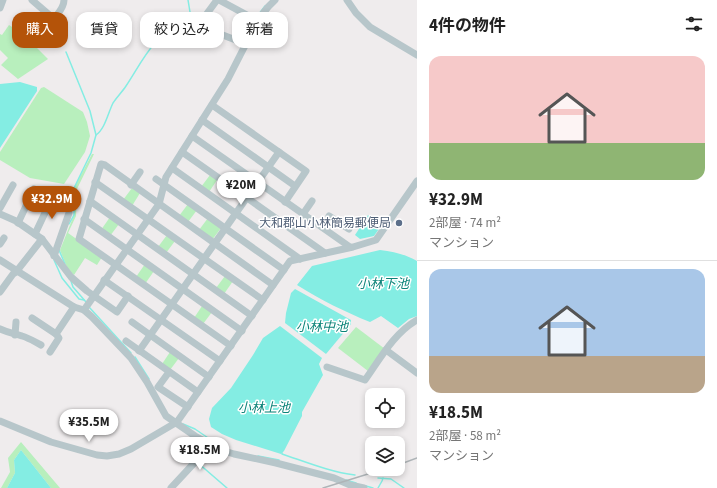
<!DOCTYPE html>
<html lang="ja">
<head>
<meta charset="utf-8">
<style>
	:root { --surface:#fff; --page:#f6f6f6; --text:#222; --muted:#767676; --line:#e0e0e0; --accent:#b45309 }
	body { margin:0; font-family:"Source Sans 3","Noto Sans JP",sans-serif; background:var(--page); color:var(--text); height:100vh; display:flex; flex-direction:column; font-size:15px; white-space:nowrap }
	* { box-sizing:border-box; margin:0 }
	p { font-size:13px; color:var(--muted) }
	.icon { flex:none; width:22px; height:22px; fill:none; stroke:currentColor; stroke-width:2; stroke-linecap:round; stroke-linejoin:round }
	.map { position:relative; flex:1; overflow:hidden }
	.panel { display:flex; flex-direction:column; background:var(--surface); width:300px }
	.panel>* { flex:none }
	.banner { position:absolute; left:12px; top:12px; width:345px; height:36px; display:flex; gap:8px }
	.fabs { position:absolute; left:365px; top:388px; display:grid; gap:8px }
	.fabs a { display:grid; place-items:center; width:40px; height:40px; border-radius:8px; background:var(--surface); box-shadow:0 2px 6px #0003; font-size:20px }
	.price { position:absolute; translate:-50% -34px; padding:0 9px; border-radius:14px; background:#fff; color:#222; font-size:13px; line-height:26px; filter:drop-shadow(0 1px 2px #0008) }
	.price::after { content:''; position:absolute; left:50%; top:24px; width:12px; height:9px; margin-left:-6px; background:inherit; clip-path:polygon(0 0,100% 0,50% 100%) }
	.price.on { background:var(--accent); color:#fff }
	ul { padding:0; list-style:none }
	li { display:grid; align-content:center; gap:8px; height:212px; padding:0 12px }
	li+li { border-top:1px solid var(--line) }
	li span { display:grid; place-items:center; height:124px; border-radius:12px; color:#555 }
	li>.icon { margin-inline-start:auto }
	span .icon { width:72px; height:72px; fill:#fffc; stroke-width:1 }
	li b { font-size:17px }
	h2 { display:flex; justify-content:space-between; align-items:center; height:48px; padding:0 12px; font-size:17px }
	.tag { padding:0 14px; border-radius:12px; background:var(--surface); box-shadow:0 2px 6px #0003; font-size:14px; line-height:36px }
	.tag.on { background:var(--accent); color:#fff }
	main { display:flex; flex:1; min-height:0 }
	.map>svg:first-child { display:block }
	.green { fill:#b8efbd }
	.water { fill:#84ede3 }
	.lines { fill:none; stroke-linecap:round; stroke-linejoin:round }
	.stream { stroke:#84ede3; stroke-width:1.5 }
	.minor { stroke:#b7c6ca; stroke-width:7 }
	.rail { stroke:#aeb4b7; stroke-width:1.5 }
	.service-dot { fill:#5c6f8a; stroke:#fff; stroke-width:1.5 }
	.labels { text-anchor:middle; stroke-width:3; stroke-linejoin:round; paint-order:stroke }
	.service-label { font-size:12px; fill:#4e5e75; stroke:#fff; text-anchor:end }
	.water-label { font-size:13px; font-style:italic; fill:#0b8378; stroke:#fff }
</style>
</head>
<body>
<main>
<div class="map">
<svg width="417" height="488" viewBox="0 0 417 488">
	<rect width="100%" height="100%" fill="#efeced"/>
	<!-- green -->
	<g class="green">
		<path d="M9,25L23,34L48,59L18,79L1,65L8,58L0,50V34L2,35Z"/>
		<path d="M44,87L83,112L87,122L90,136L85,152L64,184L30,178L0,160V152L41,88Z"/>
		<path d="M92,154H94L77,189L76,216L68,233L102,257L97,265L85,258L74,275L68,270L60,250L74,215V188Z"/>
		<path d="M210,175L217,180L209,192L201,187Z"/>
		<path d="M132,188L140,193L132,206L123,200Z"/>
		<path d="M188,204L197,210L188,222L179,216Z"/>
		<path d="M110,217L119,224L110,236L101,230Z"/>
		<path d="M208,218L221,228L212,240L199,230Z"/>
		<path d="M167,235L175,241L166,253L158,247Z"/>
		<path d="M145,264L154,271L145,284L136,277Z"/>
		<path d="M225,276L233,281L224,294L216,288Z"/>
		<path d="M202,306L212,312L203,324L194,318Z"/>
		<path d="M356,327L385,349L368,371L338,348Z"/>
		<path d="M170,352L179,358L170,370L162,364Z"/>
		<path d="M21,442L60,488H51L21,450L14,460L15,473L7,488H1L10,472L8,458Z"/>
	</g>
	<!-- water -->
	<g class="water">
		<path d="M20,82L37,87V91L0,148V84Z"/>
		<path d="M368,215L381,226L374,236L360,239L355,235Z"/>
		<path d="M380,250C394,252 405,254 417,261V316L409,319L398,328L381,316L370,322C345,312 321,300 297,285L312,266Z"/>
		<path d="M295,289L351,320V324L326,354L285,323L286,313L291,293Z"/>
		<path d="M280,326L322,358L319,364L323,375L302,412V416L284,451L281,454L236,440L222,434L211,427L209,419L212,408L231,388L253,355L263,338Z"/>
		<path d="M21,450L51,488H7L15,473L14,460Z"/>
	</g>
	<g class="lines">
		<!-- stream -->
		<g class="stream">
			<path d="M188,0L190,12L194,18L192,20"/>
			<path d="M259,14L265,6"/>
			<path d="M66,52L90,111L96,135L91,153L74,188V215L69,224"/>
			<path d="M96,135C105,129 108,113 113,103C117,97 122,92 126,86C142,62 153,35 182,24C188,22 193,19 199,21"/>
			<path d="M59,250L65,264"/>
			<path d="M54,260L62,278L79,299L84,300"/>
			<path d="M71,281L73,287L86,302"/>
			<path d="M89,307L131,353"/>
			<path d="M135,357L149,379"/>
			<path d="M183,424L195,429L214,442"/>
			<path d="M218,444L225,448"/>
			<path d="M282,453V454C306,462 330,472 355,475"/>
			<path d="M258,456L279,460"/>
			<path d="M198,463L227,488"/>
			<path d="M378,478L391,479L404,488"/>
			<path d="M346,480L356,483"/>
			<path d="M366,486L373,488"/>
			<path d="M378,488L382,481L383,478"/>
		</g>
		<!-- minor -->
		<g class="minor">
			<path d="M32,0L54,19C58,13 64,8 64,0"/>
			<path d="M217,0L200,23L215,32L246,44"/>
			<path d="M219,0L258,21"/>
			<path d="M347,0L356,13L370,27L417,55"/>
			<path d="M0,8L3,0"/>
			<path d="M212,105L306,171L285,202"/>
			<path d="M202,120L295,186"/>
			<path d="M192,136L350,247"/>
			<path d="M182,152L325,253"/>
			<path d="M172,168L300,259"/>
			<path d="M156,179L284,270"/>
			<path d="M95,182L263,300"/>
			<path d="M131,185L140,172"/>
			<path d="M90,201L252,316"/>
			<path d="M0,208L13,185"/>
			<path d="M0,214L16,221L42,239L71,277L87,291L117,312L128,296"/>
			<path d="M303,214L312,201"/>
			<path d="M329,216L349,229"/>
			<path d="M84,219L242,331"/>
			<path d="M18,223L34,189"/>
			<path d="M35,234L52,198"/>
			<path d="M0,244L4,238"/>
			<path d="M54,256L69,213"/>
			<path d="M0,260L74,307L84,310L92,317L131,358L147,382L166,416L195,436L221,450L234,454L276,463L334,478L350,485L364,488"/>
			<path d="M104,280L220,361"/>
			<path d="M0,292L13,274L16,272L42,239"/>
			<path d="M84,310L159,204L166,177L228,79L258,20L268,7L275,0"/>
			<path d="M32,318L56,334"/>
			<path d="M132,322L209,377"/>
			<path d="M0,329C8,333 14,333 22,336C29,338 35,342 41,345"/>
			<path d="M15,335L16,322"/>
			<path d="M126,341L198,392"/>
			<path d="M231,346L79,239L101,164L105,165L273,285"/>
			<path d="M386,350L417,373"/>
			<path d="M139,351L279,152"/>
			<path d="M50,352L59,338L56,334L74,307"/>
			<path d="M327,367L365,380C380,359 394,333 417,320"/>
			<path d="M169,372L158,387L188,407"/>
			<path d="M0,421L51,442L97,455L107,456L119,454L131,449L177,422L290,261L353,247L376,240L417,181"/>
			<path d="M171,488L196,461L194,451L199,439"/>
		</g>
		<!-- rail -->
		<g class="rail">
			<path d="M398,465L417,458"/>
			<path d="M323,488L384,469"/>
		</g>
	</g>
	<!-- markers -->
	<circle class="service-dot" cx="399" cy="223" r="4"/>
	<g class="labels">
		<!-- service labels -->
		<g class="service-label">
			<text x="391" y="227">大和郡山小林簡易郵便局</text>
		</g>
		<!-- water labels -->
		<g class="water-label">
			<text x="383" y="288">小林下池</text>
			<text x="322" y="331">小林中池</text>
			<text x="264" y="412">小林上池</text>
		</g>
	</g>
</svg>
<div class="fabs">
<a><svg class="icon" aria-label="locate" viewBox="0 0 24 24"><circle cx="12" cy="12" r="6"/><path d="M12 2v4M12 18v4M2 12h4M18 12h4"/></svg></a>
<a><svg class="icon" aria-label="layers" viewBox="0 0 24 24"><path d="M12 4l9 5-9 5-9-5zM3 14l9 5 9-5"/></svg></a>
</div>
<b class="price" style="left:241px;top:206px">¥20M</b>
<b class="price on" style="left:52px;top:220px">¥32.9M</b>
<b class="price" style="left:89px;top:443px">¥35.5M</b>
<b class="price" style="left:200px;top:471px">¥18.5M</b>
<div class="banner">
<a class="tag on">購入</a>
<a class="tag">賃貸</a>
<a class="tag">絞り込み</a>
<a class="tag">新着</a>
</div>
</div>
<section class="panel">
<h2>4件の物件<svg class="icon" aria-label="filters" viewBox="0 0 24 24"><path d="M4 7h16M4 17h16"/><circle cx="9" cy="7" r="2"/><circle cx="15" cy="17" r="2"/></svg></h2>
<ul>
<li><span style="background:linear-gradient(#f6c9c9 70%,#8fb573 0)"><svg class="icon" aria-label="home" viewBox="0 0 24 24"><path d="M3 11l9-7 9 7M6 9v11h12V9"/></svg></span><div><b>¥32.9M</b><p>2部屋 · 74 m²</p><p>マンション</p></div></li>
<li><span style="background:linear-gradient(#a9c7e8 70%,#b9a48a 0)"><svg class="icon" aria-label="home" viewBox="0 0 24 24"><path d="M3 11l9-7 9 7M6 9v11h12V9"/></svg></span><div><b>¥18.5M</b><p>2部屋 · 58 m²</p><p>マンション</p></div></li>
</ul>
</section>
</main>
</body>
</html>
